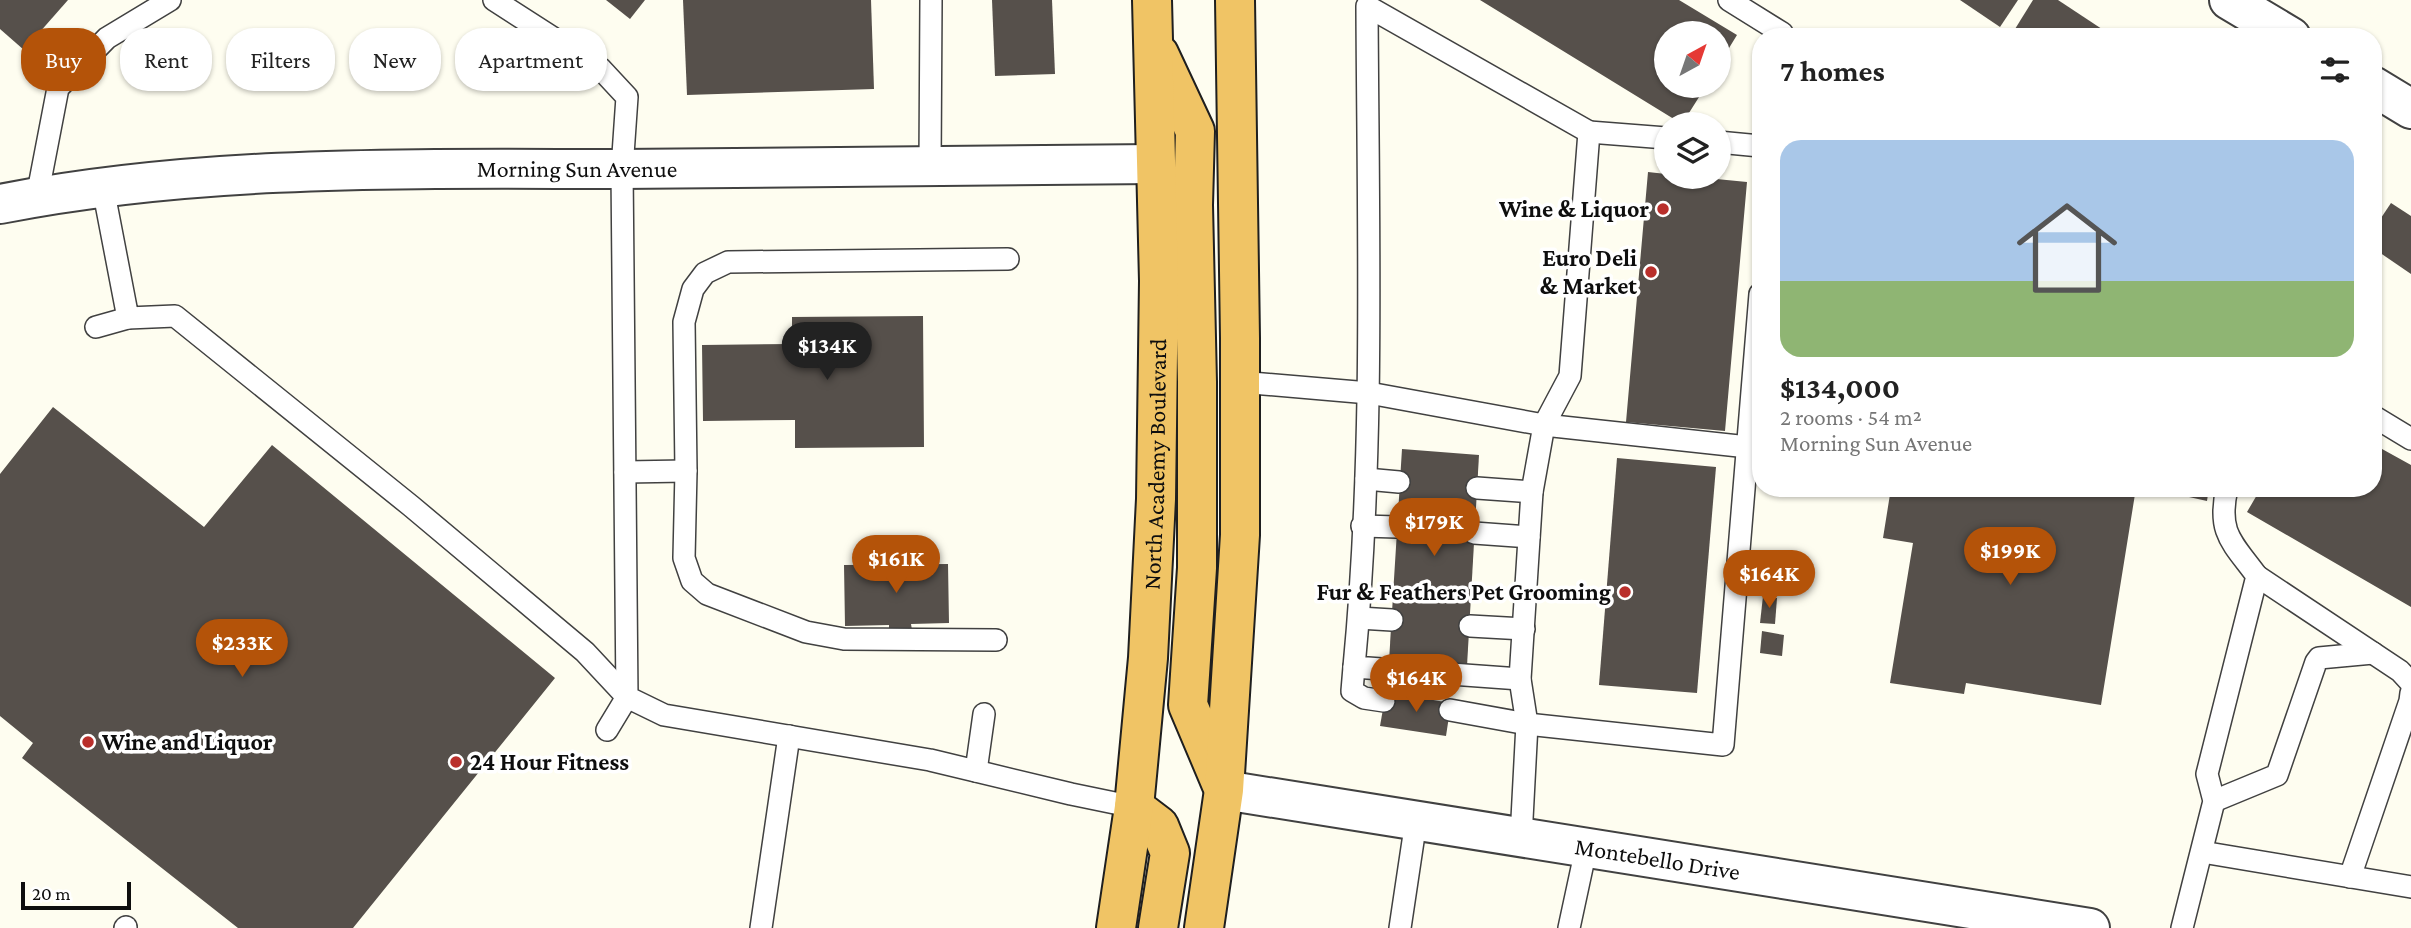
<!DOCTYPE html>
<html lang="en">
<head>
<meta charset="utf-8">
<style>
	:root { --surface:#fff; --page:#f6f6f6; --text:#222; --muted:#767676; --accent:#b45309 }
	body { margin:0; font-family:"Crimson Pro",serif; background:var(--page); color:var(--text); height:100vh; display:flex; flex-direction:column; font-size:26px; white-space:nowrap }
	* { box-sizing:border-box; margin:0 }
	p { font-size:23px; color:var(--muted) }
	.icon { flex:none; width:38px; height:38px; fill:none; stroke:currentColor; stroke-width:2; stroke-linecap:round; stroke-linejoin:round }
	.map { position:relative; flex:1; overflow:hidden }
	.side { position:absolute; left:1752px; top:28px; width:630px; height:469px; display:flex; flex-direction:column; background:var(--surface); border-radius:28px; box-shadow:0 2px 5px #0004 }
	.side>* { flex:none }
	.top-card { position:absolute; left:21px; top:28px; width:665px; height:63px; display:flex; gap:14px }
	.needle { width:46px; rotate:40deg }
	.fabs { position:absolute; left:1654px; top:21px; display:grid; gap:14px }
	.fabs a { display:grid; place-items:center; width:77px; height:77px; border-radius:50%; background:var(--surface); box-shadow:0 2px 5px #0004; font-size:35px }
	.scale { position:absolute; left:21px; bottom:18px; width:110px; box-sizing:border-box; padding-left:7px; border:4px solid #0e0e0e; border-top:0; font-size:19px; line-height:24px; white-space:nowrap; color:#0e0e0e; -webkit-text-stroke:5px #fff; paint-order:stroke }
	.price { position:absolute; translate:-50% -60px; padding:0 16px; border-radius:24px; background:var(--accent); color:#fff; font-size:23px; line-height:46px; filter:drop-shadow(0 2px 4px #0008) }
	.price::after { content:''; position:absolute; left:50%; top:42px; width:21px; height:16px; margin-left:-10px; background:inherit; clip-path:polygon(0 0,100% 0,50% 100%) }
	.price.on { background:#222; color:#fff }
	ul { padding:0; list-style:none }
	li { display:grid; align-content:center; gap:14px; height:371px; padding:0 28px }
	li span { display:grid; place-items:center; height:217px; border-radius:21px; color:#555 }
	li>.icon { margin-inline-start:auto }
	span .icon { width:126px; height:126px; fill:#fffc; stroke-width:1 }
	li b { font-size:30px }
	h2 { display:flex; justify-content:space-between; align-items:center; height:84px; padding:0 28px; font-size:30px }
	.pill { padding:0 24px; border-radius:28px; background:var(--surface); box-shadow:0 2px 5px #0004; font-size:24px; line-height:63px }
	.pill.on { background:var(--accent); color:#fff }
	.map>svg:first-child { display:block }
	.building { fill:#56504b }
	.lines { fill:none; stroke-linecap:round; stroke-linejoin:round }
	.service-casing { stroke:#414141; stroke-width:24 }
	.minor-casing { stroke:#414141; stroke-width:42 }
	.tertiary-casing { stroke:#414141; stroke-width:42 }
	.trunk-casing { stroke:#1f1f1f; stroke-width:42 }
	.service { stroke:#fff; stroke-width:21 }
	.minor { stroke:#fff; stroke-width:38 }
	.tertiary { stroke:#fff; stroke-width:38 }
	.trunk { stroke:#f0c465; stroke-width:38 }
	.poi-dot { fill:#b92f2b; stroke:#fff; stroke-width:2.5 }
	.labels { text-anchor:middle; stroke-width:7; stroke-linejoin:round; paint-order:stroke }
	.street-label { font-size:24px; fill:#0e0e0e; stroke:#fff }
	.poi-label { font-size:24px; font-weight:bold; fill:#0e0e0e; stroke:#fff; text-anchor:end }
</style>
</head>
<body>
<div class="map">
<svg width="2411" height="928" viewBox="0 0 2411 928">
	<rect width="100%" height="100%" fill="#fefdf0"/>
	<!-- building -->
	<g class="building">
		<path d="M0,0H68L24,50L0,29Z"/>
		<path d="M606,0H645L630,19Z"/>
		<path d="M683,0H871L874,89L687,95Z"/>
		<path d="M992,0H1052L1055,74L995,76Z"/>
		<path d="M1480,0H1679L1737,35L1718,66V33H1666V86H1706L1682,124Z"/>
		<path d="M1960,0H2018L2000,27Z"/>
		<path d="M2033,0H2058L2114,37H2027L2015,29Z"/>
		<path d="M1648,172L1666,174V177H1696L1747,182L1725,431L1626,422Z"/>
		<path d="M2391,203L2411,216V274L2373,248V230Z"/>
		<path d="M923,316L924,447L795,448V420L703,421L702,345L792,344V317Z"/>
		<path d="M53,407L204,527L272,445L555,678L353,928H238L22,758L33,743L0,716V474Z"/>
		<path d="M2373,444L2411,465V607L2247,512L2261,488H2373Z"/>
		<path d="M1402,449L1479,455L1467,666L1389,661Z"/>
		<path d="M1617,458L1716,467L1697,693L1599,685Z"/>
		<path d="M1891,488H2136L2101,705L1966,683L1964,694L1890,683L1913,543L1883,538Z"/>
		<path d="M2190,488H2209L2207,501L2189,497Z"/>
		<path d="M948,564L949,623L911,624L912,630L889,631V625L845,626L844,565Z"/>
		<path d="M1763,596L1777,598L1775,624L1760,623Z"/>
		<path d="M1762,631L1784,635L1782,656L1760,653Z"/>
		<path d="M1386,692L1451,703L1446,736L1380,726Z"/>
	</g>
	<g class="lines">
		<defs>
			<g id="service">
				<path d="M494,0L600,68L627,97L622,169L627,697L664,715L930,760L1071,794L1134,807"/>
				<path d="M1729,0L1782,33V37"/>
				<path d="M1589,132L1666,138"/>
				<path d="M1718,142L1760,146"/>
				<path d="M930,166L931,0"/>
				<path d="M103,188L128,318L175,316L411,506L585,652L627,697L607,730"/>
				<path d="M37,197L58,88L107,38L170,0"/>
				<path d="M96,327L128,318"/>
				<path d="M1240,382L1369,393L1544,425L1532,492L1520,679L1527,724L1521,838"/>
				<path d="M2373,416L2411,439"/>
				<path d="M625,472L686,471"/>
				<path d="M1366,479L1399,482"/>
				<path d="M1477,488L1532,492"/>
				<path d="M1362,526L1397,527"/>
				<path d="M1474,533L1529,537"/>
				<path d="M2257,576L2400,671L2411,683"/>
				<path d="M1359,618L1392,620"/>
				<path d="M1470,626L1524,629"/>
				<path d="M996,640L844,639L806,632L707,594L692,581L684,558L686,471L684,322L693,289L705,273L728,262L1008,259"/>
				<path d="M1354,667L1352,691L1364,698L1384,701"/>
				<path d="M1520,679L1354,667C1375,447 1368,226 1367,6L1589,132L1570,376L1544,425L1748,447"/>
				<path d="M1450,710L1527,724L1723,745L1760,294"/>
				<path d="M976,771L984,714"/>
				<path d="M2214,801L2277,775L2316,662L2319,658L2373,653"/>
				<path d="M2202,852L2411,887"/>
				<path d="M2350,877L2410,701L2411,693"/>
				<path d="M125,928L126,927"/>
				<path d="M761,928L789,736"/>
				<path d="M1400,928L1416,821"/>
				<path d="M1569,928L1586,849"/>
				<path d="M2182,928L2214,801L2207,774L2257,576C2232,542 2217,533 2227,488"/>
			</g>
			<g id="minor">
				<path d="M2229,0L2291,37"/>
				<path d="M2373,86L2411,109"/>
				<path id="s1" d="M0,204C204,164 414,169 620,169C799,169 977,165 1155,164"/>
			</g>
			<g id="tertiary">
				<path id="s2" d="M1224,790L2090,928"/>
			</g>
			<g id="trunk">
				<path d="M1159,54L1195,131L1193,205L1197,382V568L1188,705L1221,783"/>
				<path d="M1134,807L1159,826L1170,853L1158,928"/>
				<path id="s3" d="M1116,928L1134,807L1148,658L1156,499L1159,281L1152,0"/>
				<path d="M1204,928L1224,790L1240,535V338L1235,0"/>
			</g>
		</defs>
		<!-- service casing -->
		<use href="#service" class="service-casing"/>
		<!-- minor casing -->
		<use href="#minor" class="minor-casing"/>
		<!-- tertiary casing -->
		<use href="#tertiary" class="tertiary-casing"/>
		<!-- trunk casing -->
		<use href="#trunk" class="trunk-casing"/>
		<!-- service -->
		<use href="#service" class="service"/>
		<!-- minor -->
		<use href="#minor" class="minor"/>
		<!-- tertiary -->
		<use href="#tertiary" class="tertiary"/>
		<!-- trunk -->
		<use href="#trunk" class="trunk"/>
	</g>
	<!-- markers -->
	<g class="poi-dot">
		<circle cx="1663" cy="209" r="7"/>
		<circle cx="1651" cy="272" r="7"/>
		<circle cx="1625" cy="592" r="7"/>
		<circle cx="88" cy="742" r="7"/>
		<circle cx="456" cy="762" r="7"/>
	</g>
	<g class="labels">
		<!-- street labels -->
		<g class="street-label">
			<text dy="8" stroke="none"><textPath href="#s1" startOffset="579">Morning Sun Avenue</textPath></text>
			<text dy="8" stroke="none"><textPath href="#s3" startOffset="466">North Academy Boulevard</textPath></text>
			<text dy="8" stroke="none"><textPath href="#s2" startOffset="439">Montebello Drive</textPath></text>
		</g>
		<!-- poi labels -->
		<g class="poi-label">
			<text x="1649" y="217">Wine &amp; Liquor</text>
			<text x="1637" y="266">Euro Deli<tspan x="1637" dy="28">&amp; Market</tspan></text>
			<text x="1611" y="600">Fur &amp; Feathers Pet Grooming</text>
			<text x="102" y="750" text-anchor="start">Wine and Liquor</text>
			<text x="470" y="770" text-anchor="start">24 Hour Fitness</text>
		</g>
	</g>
</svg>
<div class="fabs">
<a><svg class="needle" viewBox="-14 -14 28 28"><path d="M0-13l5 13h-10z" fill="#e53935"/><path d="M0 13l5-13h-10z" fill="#767676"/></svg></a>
<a><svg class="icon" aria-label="layers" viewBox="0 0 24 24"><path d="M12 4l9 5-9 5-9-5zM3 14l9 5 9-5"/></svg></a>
</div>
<div class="scale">20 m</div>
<b class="price on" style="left:827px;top:382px">$134K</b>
<b class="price" style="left:1434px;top:558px">$179K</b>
<b class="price" style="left:2010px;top:587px">$199K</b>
<b class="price" style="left:896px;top:595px">$161K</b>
<b class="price" style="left:1769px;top:610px">$164K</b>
<b class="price" style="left:242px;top:679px">$233K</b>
<b class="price" style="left:1416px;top:714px">$164K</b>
<div class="top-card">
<a class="pill on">Buy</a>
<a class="pill">Rent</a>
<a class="pill">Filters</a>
<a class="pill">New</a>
<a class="pill">Apartment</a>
</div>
<section class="side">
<h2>7 homes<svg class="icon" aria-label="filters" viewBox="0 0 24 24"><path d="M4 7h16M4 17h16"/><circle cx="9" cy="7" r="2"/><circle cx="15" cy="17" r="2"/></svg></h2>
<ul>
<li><span style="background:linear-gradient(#a9c7e8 65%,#8fb573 0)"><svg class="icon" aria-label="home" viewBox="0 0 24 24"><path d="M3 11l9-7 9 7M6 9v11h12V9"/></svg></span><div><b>$134,000</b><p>2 rooms · 54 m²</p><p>Morning Sun Avenue</p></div></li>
</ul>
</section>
</div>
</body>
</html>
